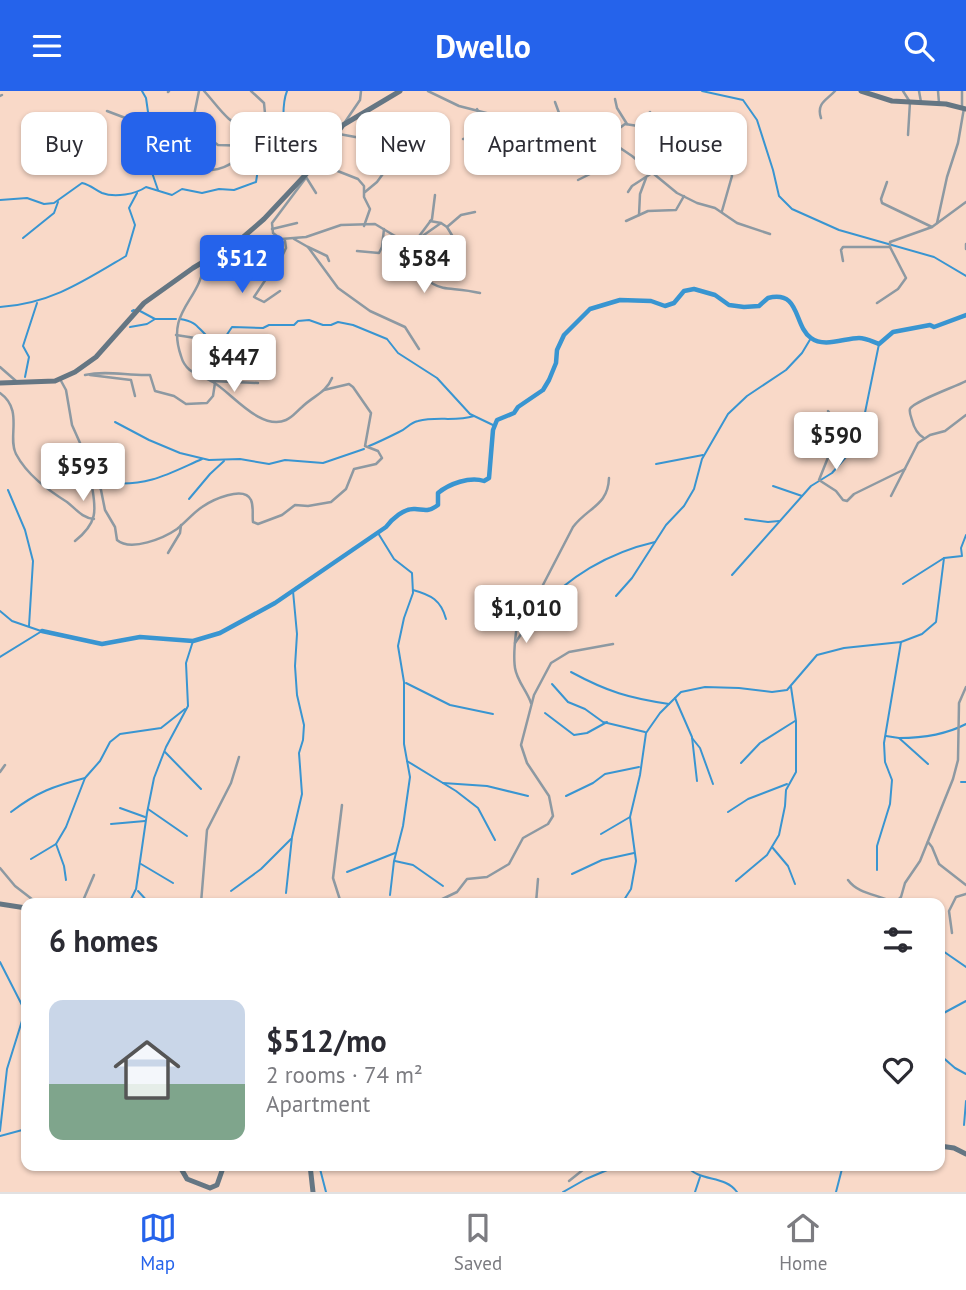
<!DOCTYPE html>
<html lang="en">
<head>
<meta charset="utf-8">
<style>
	:root { --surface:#fff; --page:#f2f2f3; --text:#2b2b33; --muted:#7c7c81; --line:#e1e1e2; --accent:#2563eb }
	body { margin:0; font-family:"PT Sans",sans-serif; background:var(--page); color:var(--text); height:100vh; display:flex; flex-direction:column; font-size:26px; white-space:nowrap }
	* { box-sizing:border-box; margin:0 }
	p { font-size:23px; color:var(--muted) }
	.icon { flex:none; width:38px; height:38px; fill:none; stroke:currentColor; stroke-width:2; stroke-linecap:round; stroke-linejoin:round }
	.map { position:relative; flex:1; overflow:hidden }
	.sheet { position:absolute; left:21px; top:807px; width:924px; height:273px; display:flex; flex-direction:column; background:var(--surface); border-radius:14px; box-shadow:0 2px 5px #0004 }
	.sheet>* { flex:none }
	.banner { position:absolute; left:21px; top:21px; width:924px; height:63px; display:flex; gap:14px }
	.price { position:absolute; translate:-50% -60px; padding:0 16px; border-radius:7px; background:#fff; color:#222; font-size:23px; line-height:46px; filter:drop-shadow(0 2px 4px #0008) }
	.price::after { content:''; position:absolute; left:50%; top:42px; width:21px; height:16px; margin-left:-10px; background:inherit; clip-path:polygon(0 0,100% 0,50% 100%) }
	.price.on { background:var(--accent); color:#fff }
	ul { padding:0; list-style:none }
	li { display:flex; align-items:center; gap:21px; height:175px; padding:0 28px }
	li+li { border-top:2px solid var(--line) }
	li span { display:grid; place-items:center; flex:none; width:196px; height:140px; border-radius:14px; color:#555 }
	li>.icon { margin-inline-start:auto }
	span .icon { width:84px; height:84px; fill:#fffc; stroke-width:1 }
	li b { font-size:30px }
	h2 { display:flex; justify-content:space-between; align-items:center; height:84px; padding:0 28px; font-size:30px }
	.pill { padding:0 24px; border-radius:14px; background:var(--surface); box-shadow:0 2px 5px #0004; font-size:24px; line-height:63px }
	.pill.on { background:var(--accent); color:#fff }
	header { display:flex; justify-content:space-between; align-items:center; height:91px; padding:0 28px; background:var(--accent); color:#fff; font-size:32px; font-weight:700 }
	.dock { display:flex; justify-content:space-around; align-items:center; height:98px; border-top:2px solid var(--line); background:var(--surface); font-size:19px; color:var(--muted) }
	.dock a { display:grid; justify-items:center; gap:4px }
	.dock .on { color:var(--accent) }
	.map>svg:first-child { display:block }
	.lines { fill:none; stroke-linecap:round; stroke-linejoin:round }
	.stream { stroke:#3995d1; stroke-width:2 }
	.river { stroke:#3995d1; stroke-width:4.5 }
	.street { stroke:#8d99a2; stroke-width:2.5 }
	.secondary { stroke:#657683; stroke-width:5 }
</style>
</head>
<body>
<header><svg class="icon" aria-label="menu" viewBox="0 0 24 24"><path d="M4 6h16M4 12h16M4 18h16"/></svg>Dwello<svg class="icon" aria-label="search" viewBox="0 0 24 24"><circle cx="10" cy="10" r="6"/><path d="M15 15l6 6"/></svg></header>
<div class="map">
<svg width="966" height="1101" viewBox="0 0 966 1101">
	<rect width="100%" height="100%" fill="#f9d9c8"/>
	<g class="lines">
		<!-- stream -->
		<g class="stream">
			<path d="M142,0L146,7L149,28L147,67L158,99"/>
			<path d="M702,0L743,9L757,29L773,79L779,105L792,118L839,139L934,166L966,185"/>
			<path d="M283,36C284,23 282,12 287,0"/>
			<path d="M0,109L27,107L44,113L54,112L82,92C91,94 95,99 102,102C115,107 136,103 146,96L172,104L182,98L202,102L219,98L234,99L256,91L260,65H264L270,58L282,53V39"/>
			<path d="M23,147L54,122L58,111"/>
			<path d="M0,216C50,213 84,190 126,165L135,134L129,117L137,102"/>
			<path d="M132,220L134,219"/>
			<path d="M140,220L155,228H176"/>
			<path d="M180,228C197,231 196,235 207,245L224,248L232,236L263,237L269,234H294L298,230L309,229L323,234H331L338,231L353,234L387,248L398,262L437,287L470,323L495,335"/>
			<path d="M130,236L147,233L155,228"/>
			<path d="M25,286L29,266L23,255L37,212"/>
			<path d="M115,331L149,349L180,362L209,369L240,368L269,373L285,369L323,372L364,358"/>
			<path d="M369,355C379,351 389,346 399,341C407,338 409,332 418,330C437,325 455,331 474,325"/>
			<path d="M656,373L703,364"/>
			<path d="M111,392C149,395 168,383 202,368"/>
			<path d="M773,395L802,405"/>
			<path d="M8,399L25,439L33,470L29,535"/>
			<path d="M189,408L210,383L224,370"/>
			<path d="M745,428L768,431L779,430"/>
			<path d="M378,442L394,468L412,482L413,502L404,527L398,555L404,591V653L410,686L403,735L394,770L390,804"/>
			<path d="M732,484L811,395L832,382L859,351L879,253"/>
			<path d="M903,493L944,467"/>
			<path d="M413,499C431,504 441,509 446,528"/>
			<path d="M616,505L632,487L666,434L684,415L694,398L702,368L728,323L747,305L786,279L802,262L811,247"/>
			<path d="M0,520L12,530L41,540"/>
			<path d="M535,522C568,486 607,462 655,451"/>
			<path d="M0,566L42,540"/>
			<path d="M571,581C608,601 629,607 669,613"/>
			<path d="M406,592L450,614L493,623"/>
			<path d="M552,593L568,611L585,618L603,631L645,641"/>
			<path d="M675,607L692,646L697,690"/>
			<path d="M545,622L574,644L587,642L607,631"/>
			<path d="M886,645L899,647L928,673"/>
			<path d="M692,647L700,657L713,693"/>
			<path d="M899,647C922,647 945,644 966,633"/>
			<path d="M165,661L201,698"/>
			<path d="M407,670L456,700L478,717L495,749"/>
			<path d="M741,672L760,652L795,630"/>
			<path d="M961,691H966"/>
			<path d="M443,692L487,695L528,705"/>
			<path d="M566,705L593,692L605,683L639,676"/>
			<path d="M120,717L145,726"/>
			<path d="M148,718L187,745"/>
			<path d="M11,721C37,701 54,695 85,687"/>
			<path d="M728,721L748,708L787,693"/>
			<path d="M111,733L145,730"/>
			<path d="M601,743L630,726"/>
			<path d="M56,753L64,775L66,789"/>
			<path d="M772,756L788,775L795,793"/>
			<path d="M31,768L56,753L66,736L85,687L100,670L110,651L120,643L161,637L185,618"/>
			<path d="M395,770L413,774L443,795"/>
			<path d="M141,773L173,792"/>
			<path d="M877,779V755L890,713L892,689L885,671L884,652L901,551"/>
			<path d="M347,781L395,762"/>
			<path d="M572,783L602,769L634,762"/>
			<path d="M736,790L767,764L779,744L785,715L786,699L796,681V630L791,596"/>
			<path d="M138,800L149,812"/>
			<path d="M231,800L261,778L291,748"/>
			<path d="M286,802L292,746L302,703L299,662L303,649L304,634L297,604L295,575L297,543L293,500"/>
			<path d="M914,811V812"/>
			<path d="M129,812L136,798L147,722L154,687L166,656L188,615L186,572L193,550"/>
			<path d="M622,812L631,798L636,770L630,726L640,684L646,642L660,622L681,601L705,596L739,597L772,601L787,599L817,564L844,557L901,551L922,543L936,531L944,467L962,465L961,457L966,444"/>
			<path d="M940,858L966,876"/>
			<path d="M0,871L25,920"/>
			<path d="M940,924L966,910"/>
			<path d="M940,964L955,977L966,983"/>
			<path d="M964,1034L966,1010"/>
			<path d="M0,1040L7,978L26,917"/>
			<path d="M0,1045L26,1038"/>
			<path d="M319,1074L326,1101"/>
			<path d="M686,1074C699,1092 724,1083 737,1101"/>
			<path d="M563,1101L586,1088L619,1074"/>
			<path d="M695,1101L700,1086"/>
			<path d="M836,1101L843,1074"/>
		</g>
		<!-- river -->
		<path class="river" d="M42,540L102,553L140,546L193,550L220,542L275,512L386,436C392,428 404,417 415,418C426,419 428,421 438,414V402C449,393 470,385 484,390L489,387L493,339L497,329L514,322L518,316L543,299L549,289L556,272L557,259L564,244L590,218L620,209L651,210L665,215L674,212L684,200L694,198L715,204L729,214L744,216L759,215L768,207C801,199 793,234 811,247C824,257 845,247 859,247C866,247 873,251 879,253L893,241L930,234L934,236L966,224"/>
		<!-- street -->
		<g class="street">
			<path d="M204,0C218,15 227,32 248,39C262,45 293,31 307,40C311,43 314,49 318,52L331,48"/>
			<path d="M251,0L264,12L266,33L272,38"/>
			<path d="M428,0L459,15L556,40L594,45L613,42L625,33L638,35L650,21"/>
			<path d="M903,0L910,11L908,44"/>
			<path d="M919,0L921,11"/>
			<path d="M938,0L939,12"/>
			<path d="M962,0V16"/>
			<path d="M168,1L169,0"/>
			<path d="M0,5L2,4"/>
			<path d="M615,8L617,17L627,33"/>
			<path d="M555,11L566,41"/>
			<path d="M477,18L481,26L477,49L499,66"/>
			<path d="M107,20L136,31L149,28L171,38L193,29L199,0"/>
			<path d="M362,23L379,37"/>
			<path d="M821,27C816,12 827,9 835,0"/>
			<path d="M520,30L522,35L519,41L527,56L528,70"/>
			<path d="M345,31L360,9L361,0"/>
			<path d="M720,33L732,85L722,120"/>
			<path d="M339,43L388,52L421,75"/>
			<path d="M601,44L632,65L677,102L697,112L715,117L737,132L770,143"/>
			<path d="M463,48L477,46"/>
			<path d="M214,51L218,54L250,55"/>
			<path d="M557,70L571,61L576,43"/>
			<path d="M212,79C234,77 248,59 258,41"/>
			<path d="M335,79L358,88L364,95V106L370,118L364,135"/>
			<path d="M306,86L316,102"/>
			<path d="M305,88L272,132L273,142L281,148L306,146L341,134L375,133L395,145L409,151L421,146L441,132"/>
			<path d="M578,89L606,75L621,58"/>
			<path d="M887,91L881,108L882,112L932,136"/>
			<path d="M365,101L377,91L385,80L365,48"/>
			<path d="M628,101L632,95L652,82"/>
			<path d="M639,124L640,103L646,87"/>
			<path d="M430,130L441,132L447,136L461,124L475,121"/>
			<path d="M626,130L648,120L676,119L684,105"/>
			<path d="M937,132L947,86L958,52L964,17"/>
			<path d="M447,136L453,146"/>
			<path d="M272,138L297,132"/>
			<path d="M294,148L308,156L338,197L370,220L405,236L419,258"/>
			<path d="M417,148L432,128L435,104"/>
			<path d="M409,151L412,155L411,167C435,207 443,193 480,202"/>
			<path d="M966,153V158"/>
			<path d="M308,156L327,165L329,170"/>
			<path d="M357,160L379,162L382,156L384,138"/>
			<path d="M204,170C202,210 165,218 181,265C186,283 200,283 213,291C232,302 260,340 286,329C293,326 296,321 302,316C313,305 326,302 332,287"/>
			<path d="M843,170L841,159L843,156H890"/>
			<path d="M280,200L264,211L254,206L266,188L274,182L286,157L285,150"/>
			<path d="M877,212L898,198L906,187L890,156V151L932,136L966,111"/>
			<path d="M176,244L253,256"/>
			<path d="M0,276L16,290"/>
			<path d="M85,284C107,279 128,285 150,284L155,300L174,305L186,313L207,312L213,305L215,292"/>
			<path d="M90,284L131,289L135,305"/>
			<path d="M60,288L66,299L72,334L101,399L105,419L115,436L117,449C131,461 164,447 177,438C186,431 193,422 202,416C212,409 244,394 251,409C254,416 252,424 253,431L258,433L282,424L295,414L308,415L331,411L346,398L354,378L376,373L382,367L378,360L365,355L371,322L353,296L349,293L324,299"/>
			<path d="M211,290L258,292"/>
			<path d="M0,302C24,319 7,346 16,363C27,384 48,399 67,411C76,418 82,427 94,428"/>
			<path d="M828,320L833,327L837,344L819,389L836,400L843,409L847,410L854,403L905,378"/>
			<path d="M924,347C917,343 914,337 912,329C911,326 909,321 910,318C912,311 957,295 966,290"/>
			<path d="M891,405L918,352L930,344L945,340L966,324"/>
			<path d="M75,450C104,427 93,412 90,381"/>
			<path d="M168,462L180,442L181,434"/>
			<path d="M518,499C522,524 511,551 515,577C517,590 527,600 531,612"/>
			<path d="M515,552L524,539L530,519L573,436C588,416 608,415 609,387"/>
			<path d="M0,681L5,674"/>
			<path d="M928,751L932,756L939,773L966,794"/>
			<path d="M0,777L15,795L37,812"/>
			<path d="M848,789C859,804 879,803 894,812"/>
			<path d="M82,812L94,784"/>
			<path d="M201,812L207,739L231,692L239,666"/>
			<path d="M341,812L333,787L342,714"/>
			<path d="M434,812L457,801L467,788L487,786L509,773L523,747L548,733L553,725L549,705L527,672L521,654L534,604L551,572L569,561L613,553"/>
			<path d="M536,812L538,788"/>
			<path d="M895,812L901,806L905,792L920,770L953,688L958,669L959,612L966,596"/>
			<path d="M952,842L949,820L956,806L966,803"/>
			<path d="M569,1090L589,1074"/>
		</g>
		<!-- secondary -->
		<g class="secondary">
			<path d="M861,0L892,10L946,13L966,18"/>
			<path d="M0,292L55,290L75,281L96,266L144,212L193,177L241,148L264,128L310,79L343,34L400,0"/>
			<path d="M517,812H536"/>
			<path d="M0,813L26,817"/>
			<path d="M940,1055L954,1057L966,1063"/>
			<path d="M179,1074L187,1088L210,1097L217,1094L224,1074"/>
			<path d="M310,1074L313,1101"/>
		</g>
	</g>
</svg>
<b class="price on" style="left:242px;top:204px">$512</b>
<b class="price" style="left:424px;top:204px">$584</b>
<b class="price" style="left:234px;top:303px">$447</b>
<b class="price" style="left:836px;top:381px">$590</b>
<b class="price" style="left:83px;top:412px">$593</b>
<b class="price" style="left:526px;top:554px">$1,010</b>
<div class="banner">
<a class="pill">Buy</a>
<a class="pill on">Rent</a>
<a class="pill">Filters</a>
<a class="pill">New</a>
<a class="pill">Apartment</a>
<a class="pill">House</a>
</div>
<section class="sheet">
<h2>6 homes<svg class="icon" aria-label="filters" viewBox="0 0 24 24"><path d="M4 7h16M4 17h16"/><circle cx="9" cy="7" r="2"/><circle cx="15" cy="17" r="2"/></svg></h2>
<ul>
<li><span style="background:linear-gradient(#c9d6e8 60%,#7fa58c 0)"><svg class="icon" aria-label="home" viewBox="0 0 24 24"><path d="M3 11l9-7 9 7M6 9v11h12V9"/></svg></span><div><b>$512/mo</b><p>2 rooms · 74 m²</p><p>Apartment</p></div><svg class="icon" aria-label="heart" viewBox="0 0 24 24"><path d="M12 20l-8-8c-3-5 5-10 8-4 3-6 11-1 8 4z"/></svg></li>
</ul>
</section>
</div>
<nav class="dock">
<a class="on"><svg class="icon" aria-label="map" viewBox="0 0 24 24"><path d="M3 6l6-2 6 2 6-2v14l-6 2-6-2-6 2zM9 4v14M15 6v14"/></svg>Map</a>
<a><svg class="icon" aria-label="saved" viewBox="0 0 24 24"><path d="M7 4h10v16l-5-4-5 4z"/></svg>Saved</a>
<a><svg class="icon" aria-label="home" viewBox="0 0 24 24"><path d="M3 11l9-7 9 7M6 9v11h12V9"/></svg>Home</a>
</nav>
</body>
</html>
